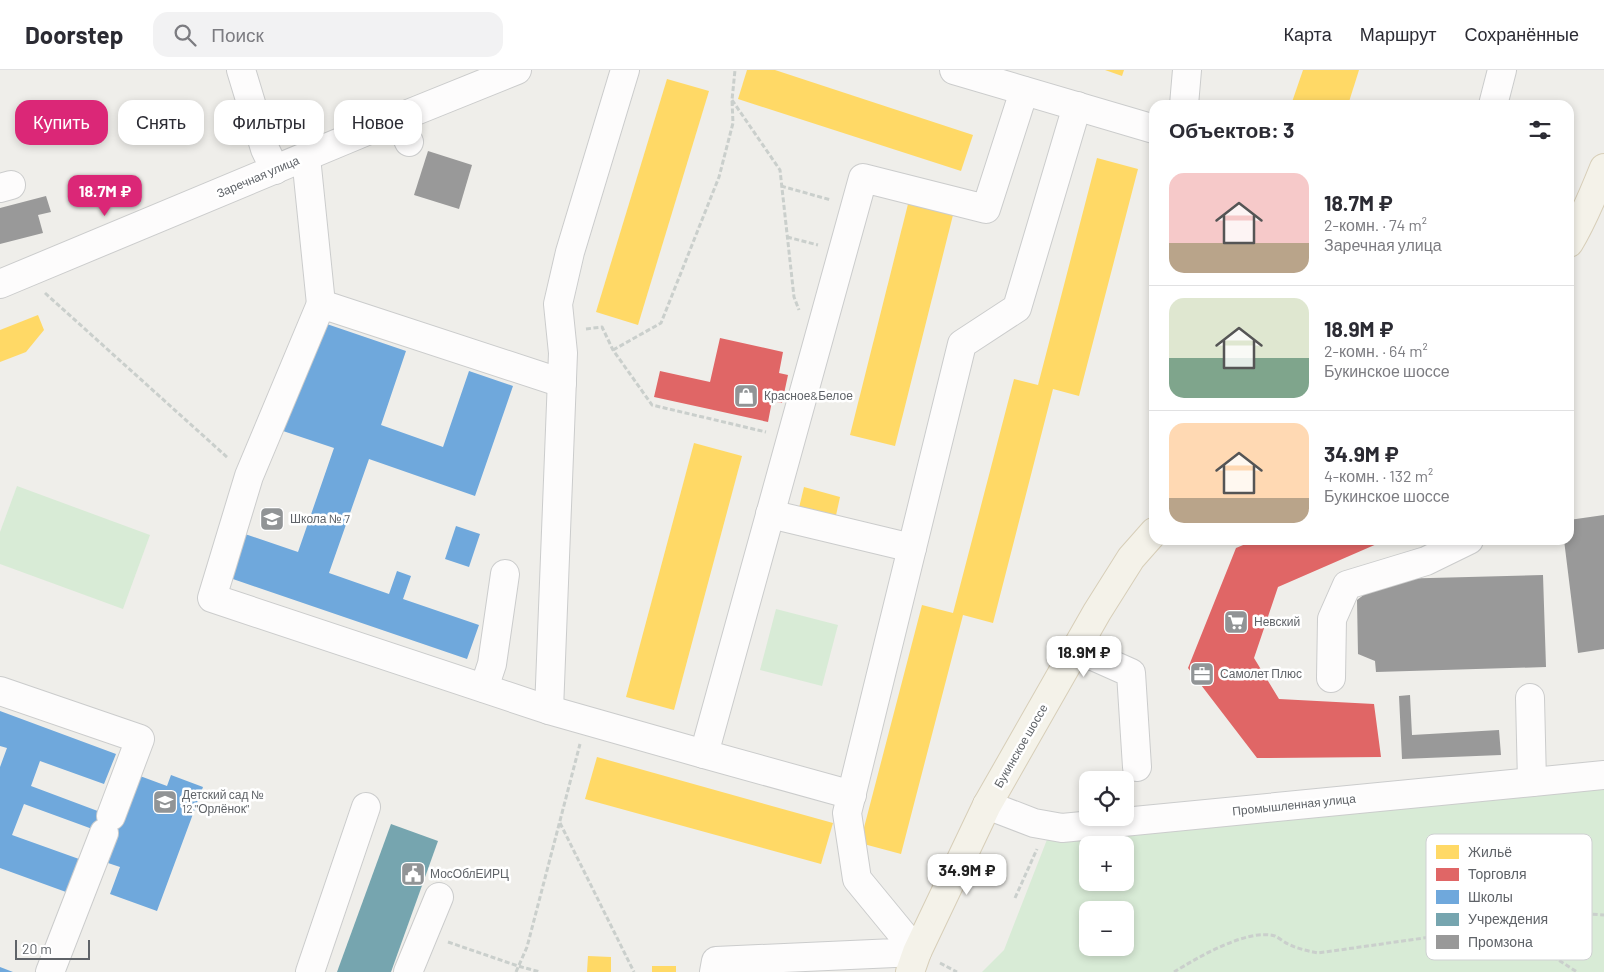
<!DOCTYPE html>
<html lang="ru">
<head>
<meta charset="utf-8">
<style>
	:root { --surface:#fff; --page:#f2f2f3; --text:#2b2b33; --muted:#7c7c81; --line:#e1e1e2; --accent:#db2777 }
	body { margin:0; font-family:Barlow,sans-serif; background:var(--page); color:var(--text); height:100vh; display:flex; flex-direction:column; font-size:19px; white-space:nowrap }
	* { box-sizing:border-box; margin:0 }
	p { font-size:16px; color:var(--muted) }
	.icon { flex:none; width:28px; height:28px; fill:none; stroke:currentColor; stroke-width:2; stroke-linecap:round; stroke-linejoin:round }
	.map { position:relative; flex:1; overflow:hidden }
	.sheet { position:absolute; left:1149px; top:30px; width:425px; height:445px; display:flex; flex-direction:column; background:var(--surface); border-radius:15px; box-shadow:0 2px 8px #0003 }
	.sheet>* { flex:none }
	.guide { position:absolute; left:15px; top:30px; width:475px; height:45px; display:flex; gap:10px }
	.tools { position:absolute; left:1079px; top:701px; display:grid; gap:10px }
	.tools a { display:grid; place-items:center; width:55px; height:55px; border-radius:10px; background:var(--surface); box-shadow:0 2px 8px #0003; font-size:25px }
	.scale { position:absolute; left:15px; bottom:12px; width:75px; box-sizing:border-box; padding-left:5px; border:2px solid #5f6368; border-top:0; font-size:14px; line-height:18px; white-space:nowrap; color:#5f6368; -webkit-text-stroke:4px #fff; paint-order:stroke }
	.price { position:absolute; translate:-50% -42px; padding:0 11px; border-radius:10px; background:#fff; color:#222; font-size:16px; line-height:32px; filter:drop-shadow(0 1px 2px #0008) }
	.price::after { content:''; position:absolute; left:50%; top:30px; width:15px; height:11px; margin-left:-8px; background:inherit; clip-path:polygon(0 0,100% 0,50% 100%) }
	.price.on { background:var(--accent); color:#fff }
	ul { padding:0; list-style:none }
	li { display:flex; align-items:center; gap:15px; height:125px; padding:0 20px }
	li+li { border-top:1px solid var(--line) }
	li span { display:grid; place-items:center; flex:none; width:140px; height:100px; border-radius:15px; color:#555 }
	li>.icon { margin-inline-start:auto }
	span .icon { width:60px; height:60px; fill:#fffc; stroke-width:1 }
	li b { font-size:21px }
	h2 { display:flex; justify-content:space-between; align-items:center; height:60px; padding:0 20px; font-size:21px }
	.tag { padding:0 18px; border-radius:15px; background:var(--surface); box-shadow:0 2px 8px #0003; font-size:18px; line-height:45px }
	.tag.on { background:var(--accent); color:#fff }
	header { display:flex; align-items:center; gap:30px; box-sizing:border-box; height:70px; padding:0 25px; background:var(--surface); border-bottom:1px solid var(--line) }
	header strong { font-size:24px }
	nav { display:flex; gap:28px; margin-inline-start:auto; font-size:18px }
	.search { width:350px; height:45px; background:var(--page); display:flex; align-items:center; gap:12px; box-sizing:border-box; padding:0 18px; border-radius:15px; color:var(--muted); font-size:19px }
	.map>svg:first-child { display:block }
	.green { fill:#d8ebd6; fill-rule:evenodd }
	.homes { fill:#ffd966 }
	.shops { fill:#e06666 }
	.schools { fill:#6fa8dc }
	.public { fill:#76a5af }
	.industry { fill:#999 }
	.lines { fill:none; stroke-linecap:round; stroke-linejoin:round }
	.minor-casing { stroke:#cbcccc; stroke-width:30 }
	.major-casing { stroke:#d7ceb8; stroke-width:30 }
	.path { stroke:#cacfcc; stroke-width:3; stroke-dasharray:5 2.5; stroke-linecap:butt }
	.minor { stroke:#fdfcfc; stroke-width:28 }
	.major { stroke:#f4f2e9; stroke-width:28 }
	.labels { text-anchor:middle; stroke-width:5; stroke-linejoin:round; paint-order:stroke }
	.street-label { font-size:12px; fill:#5f6368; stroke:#fff }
	.poi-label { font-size:12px; fill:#5f6368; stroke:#fff; text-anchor:start }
	.key { fill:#fff; stroke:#cfd0d2; stroke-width:1 }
	.key-label { font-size:14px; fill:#5f6368 }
</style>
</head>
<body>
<header>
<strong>Doorstep</strong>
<div class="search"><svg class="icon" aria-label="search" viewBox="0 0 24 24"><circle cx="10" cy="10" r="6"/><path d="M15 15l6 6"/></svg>Поиск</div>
<nav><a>Карта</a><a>Маршрут</a><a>Сохранённые</a></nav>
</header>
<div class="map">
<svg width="1604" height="902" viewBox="0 0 1604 902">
	<rect width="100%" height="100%" fill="#efeeea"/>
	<!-- green -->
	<g class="green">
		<path d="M17,416L150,465L123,539L0,494V462Z"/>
		<path d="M776,539L838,555L822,616L760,600Z"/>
		<path d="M1604,716V902H982L1004,880L1048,767ZM1088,775H1125V812H1088ZM1088,840H1125V878H1088Z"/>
	</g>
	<!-- homes -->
	<g class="homes">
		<path d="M747,0H775L973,65L961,101L738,29Z"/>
		<path d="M1105,0H1124L1122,6Z"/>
		<path d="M1303,0H1359L1348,35H1291Z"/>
		<path d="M667,9L709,21L638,255L596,242Z"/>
		<path d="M1097,88L1138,99L1079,326L1053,319L993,553L963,545L901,784L860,773L922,535L953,543L1014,309L1038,315Z"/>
		<path d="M909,130L954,141L895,376L850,365Z"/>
		<path d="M38,245L44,260L26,282L0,292V260Z"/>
		<path d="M694,373L742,386L674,640L626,627Z"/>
		<path d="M804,417L840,427L835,450L798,442Z"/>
		<path d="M597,687L833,753L821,794L585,729Z"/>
		<path d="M588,886L611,887V902H587Z"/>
		<rect x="652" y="896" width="24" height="6"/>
	</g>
	<!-- shops -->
	<g class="shops">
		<path d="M720,268L783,282L779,303L788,305L782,333L772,331L768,352L654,327L660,301L710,312Z"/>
		<path d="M1255,470H1386L1278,517L1254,588L1279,629L1374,634L1381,687L1257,688L1188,598L1236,478Z"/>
	</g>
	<!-- schools -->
	<g class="schools">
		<path d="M318,251L406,281L381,355L443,377L469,301L513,316L475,426L369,389L329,503L389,524L397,501L411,506L403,529L479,555L467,589L230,508L245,464L298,482L334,378L280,360Z"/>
		<path d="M456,456L480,464L469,497L445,489Z"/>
		<path d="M0,641L116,684L104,714L40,691L31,716L111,746L140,706L167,716L171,705L203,717L157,841L110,824L120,797L108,793L117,768L24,734L12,765L79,789L66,822L0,798V697L7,678L0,676Z"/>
		<path d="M0,897L13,902H0Z"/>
	</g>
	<!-- public -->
	<path class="public" d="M391,754L438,771L391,902H337Z"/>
	<!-- industry -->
	<g class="industry">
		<path d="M428,81L472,95L459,139L414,125Z"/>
		<path d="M46,126L51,142L38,145L43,163L0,174V138Z"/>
		<path d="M1604,445V579L1578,583L1564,470H1569V450Z"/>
		<path d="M1543,505L1546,597L1376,602L1375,591L1358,584L1357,530L1374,517L1392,509Z"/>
		<path d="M1410,625L1412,665L1499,660L1501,685L1402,689L1399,626Z"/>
	</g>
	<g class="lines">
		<defs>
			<g id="minor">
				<path d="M241,0L265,79L275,100"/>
				<path d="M954,0L1154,59"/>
				<path d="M1184,35L1187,0"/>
				<path d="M1493,35L1502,0"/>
				<path d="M398,48L409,72"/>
				<path d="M306,87L321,234"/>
				<path d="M0,118L11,115"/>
				<path d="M0,214L398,48L517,0"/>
				<path d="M562,313L321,234L249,406L212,528L549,640L704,684L863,108L986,139L1024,21"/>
				<path d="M770,444L912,478"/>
				<path d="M1077,579L1131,603L1137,697"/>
				<path d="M1331,608L1332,549L1347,515L1426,491L1469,470"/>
				<path d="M484,618L492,594L505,504"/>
				<path d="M0,621L140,669L111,746"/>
				<path d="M1530,628L1532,712"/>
				<path d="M549,640L563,283L558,234L570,182L625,0"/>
				<path d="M704,684L852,725"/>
				<path d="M987,735L1034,753L1062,758L1604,705"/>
				<path d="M50,902L104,763"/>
				<path d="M310,902L366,737"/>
				<path d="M408,902L439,827"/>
				<path d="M714,902L716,891L917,882L857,809L847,743L962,274L1017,238L1077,36"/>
			</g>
			<g id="major">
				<path d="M1569,173C1583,150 1594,123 1604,98"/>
				<path d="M910,902L917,882L987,735L1097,542L1131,488L1154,462"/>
			</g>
		</defs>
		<!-- minor casing -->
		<use href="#minor" class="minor-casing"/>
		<!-- major casing -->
		<use href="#major" class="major-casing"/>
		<!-- path -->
		<g class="path">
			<path d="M732,30L780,100L794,227L799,240"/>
			<path d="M781,116L831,130"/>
			<path d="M787,167L818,175"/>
			<path d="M45,223L228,388"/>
			<path d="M586,259L602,257L613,280L652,335L766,362"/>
			<path d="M613,280L661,253L719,107L733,53L732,30L735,0"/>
			<path d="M1212,473L1220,470"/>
			<path d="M560,753L634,902"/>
			<path d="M1428,780L1501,853L1577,902"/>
			<path d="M1015,828L1037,779"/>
			<path d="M448,872L518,896L540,902"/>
			<path d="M940,893L957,902"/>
			<path d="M516,902L527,877L580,674"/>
			<path d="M1174,902C1197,888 1247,858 1275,866C1279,868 1284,872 1288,874C1298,879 1308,881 1318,883L1445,865L1501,853L1548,841L1604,845"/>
		</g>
		<!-- minor -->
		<use href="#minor" class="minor"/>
		<!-- major -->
		<use href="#major" class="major"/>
	</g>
	<!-- icons -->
	<defs>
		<symbol id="shop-square" viewBox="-11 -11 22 22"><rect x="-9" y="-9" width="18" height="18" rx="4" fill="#919496" stroke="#fff"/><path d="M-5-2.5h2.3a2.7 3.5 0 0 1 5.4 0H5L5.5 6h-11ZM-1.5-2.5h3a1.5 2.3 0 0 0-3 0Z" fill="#fff"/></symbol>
		<symbol id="school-square" viewBox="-11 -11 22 22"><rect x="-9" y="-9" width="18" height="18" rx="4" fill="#919496" stroke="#fff"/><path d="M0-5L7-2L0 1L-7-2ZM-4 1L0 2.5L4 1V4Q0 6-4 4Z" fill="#fff"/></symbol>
		<symbol id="supermarket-square" viewBox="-11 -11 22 22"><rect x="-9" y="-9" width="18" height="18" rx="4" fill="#919496" stroke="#fff"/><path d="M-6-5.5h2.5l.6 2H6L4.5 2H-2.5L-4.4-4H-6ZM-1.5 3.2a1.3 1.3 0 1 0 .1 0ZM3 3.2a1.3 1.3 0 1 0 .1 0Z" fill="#fff"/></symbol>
		<symbol id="office-square" viewBox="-11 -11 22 22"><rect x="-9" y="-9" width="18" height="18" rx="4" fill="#919496" stroke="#fff"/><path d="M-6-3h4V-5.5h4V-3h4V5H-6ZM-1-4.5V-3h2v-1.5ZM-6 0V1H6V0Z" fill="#fff"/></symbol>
		<symbol id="civic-square" viewBox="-11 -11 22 22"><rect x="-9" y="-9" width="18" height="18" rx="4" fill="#919496" stroke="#fff"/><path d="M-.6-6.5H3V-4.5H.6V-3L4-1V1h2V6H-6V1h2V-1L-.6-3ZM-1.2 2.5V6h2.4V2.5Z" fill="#fff"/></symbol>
	</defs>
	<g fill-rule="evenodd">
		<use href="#shop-square" x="732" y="312" width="28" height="28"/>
		<use href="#school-square" x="258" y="435" width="28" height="28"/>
		<use href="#supermarket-square" x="1222" y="538" width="28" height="28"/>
		<use href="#office-square" x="1188" y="590" width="28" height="28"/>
		<use href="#school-square" x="151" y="718" width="28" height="28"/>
		<use href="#civic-square" x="399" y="790" width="28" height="28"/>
	</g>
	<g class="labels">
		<!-- street labels -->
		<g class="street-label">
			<text transform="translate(258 107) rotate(-23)" y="4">Заречная улица</text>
			<text transform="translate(1021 676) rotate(-60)" y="4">Букинское шоссе</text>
			<text transform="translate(1294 735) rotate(-6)" y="4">Промышленная улица</text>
		</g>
		<!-- poi labels -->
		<g class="poi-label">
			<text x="764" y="330">Красное&amp;Белое</text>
			<text x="290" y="453">Школа № 7</text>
			<text x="1254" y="556">Невский</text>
			<text x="1220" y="608">Самолет Плюс</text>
			<text x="182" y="729">Детский сад №<tspan x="182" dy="14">12 "Орлёнок"</tspan></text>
			<text x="430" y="808">МосОблЕИРЦ</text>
		</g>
	</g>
	<!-- legend -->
	<rect x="1426" y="764" width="166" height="126" rx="8" class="key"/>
	<rect x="1436" y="775" width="23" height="14" fill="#ffd966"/>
	<rect x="1436" y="798" width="23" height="13" fill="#e06666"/>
	<rect x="1436" y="820" width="23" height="14" fill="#6fa8dc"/>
	<rect x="1436" y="843" width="23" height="13" fill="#76a5af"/>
	<rect x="1436" y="865" width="23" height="14" fill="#999"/>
	<g class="key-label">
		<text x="1468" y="787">Жильё</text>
		<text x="1468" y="809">Торговля</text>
		<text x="1468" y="832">Школы</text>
		<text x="1468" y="854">Учреждения</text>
		<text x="1468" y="877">Промзона</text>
	</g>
</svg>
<div class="tools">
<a><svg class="icon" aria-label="locate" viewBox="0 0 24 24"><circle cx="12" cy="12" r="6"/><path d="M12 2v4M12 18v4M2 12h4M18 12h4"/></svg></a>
<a>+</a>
<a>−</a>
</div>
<div class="scale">20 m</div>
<b class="price on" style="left:105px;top:147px">18.7M ₽</b>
<b class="price" style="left:1084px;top:608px">18.9M ₽</b>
<b class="price" style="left:967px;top:826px">34.9M ₽</b>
<div class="guide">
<a class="tag on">Купить</a>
<a class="tag">Снять</a>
<a class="tag">Фильтры</a>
<a class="tag">Новое</a>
</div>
<section class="sheet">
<h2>Объектов: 3<svg class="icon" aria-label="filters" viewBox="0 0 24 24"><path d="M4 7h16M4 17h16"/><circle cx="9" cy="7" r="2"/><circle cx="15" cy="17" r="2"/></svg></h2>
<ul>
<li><span style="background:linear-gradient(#f6c9c9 70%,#b9a48a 0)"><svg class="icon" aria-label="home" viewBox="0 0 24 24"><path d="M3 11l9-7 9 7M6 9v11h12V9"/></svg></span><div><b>18.7M ₽</b><p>2-комн. · 74 m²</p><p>Заречная улица</p></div></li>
<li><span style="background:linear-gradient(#dfe7d0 60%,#7fa58c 0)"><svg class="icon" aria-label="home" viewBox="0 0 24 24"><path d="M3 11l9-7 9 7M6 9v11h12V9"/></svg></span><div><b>18.9M ₽</b><p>2-комн. · 64 m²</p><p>Букинское шоссе</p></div></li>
<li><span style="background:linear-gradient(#ffd9b3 75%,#b9a48a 0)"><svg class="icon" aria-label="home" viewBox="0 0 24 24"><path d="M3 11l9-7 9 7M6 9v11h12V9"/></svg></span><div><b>34.9M ₽</b><p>4-комн. · 132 m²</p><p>Букинское шоссе</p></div></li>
</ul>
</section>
</div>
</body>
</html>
